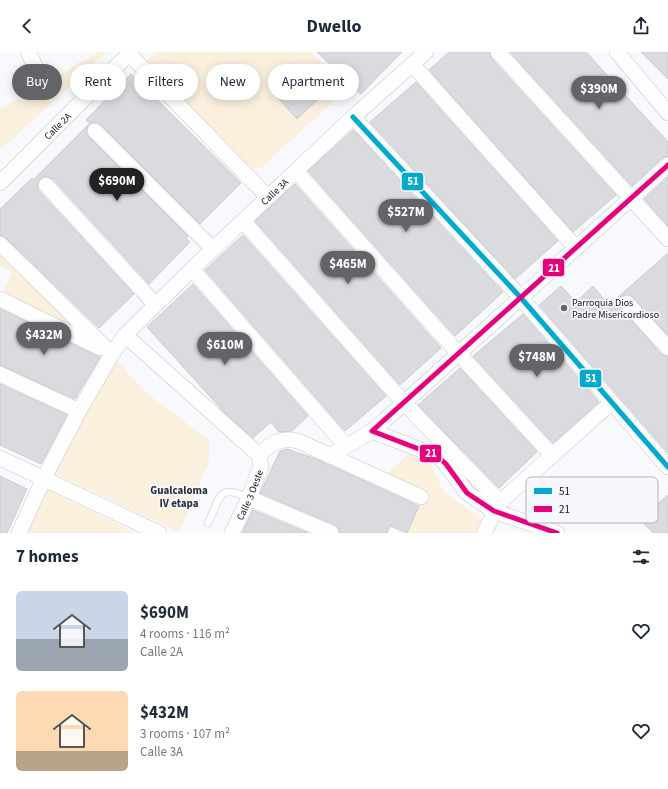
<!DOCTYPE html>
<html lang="en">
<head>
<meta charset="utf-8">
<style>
	:root { --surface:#fff; --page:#f2f2f3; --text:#1f2937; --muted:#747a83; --accent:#626468 }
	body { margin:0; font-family:"Source Sans 3",sans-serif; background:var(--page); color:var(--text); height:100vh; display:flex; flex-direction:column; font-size:15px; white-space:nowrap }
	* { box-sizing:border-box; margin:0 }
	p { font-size:13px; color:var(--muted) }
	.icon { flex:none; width:22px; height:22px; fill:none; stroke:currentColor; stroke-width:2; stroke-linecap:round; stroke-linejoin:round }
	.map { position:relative; height:481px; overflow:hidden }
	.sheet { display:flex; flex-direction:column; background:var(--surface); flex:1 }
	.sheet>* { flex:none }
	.hud { position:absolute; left:12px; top:12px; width:400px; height:36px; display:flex; gap:8px }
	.price { position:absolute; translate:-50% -34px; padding:0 9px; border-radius:14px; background:var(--accent); color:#fff; font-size:13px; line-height:26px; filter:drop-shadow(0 1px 2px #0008) }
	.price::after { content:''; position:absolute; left:50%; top:24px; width:12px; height:9px; margin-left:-6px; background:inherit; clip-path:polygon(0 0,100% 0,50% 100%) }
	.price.selected { background:#222; color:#fff }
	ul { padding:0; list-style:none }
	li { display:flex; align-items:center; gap:12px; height:100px; padding:0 16px }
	li span { display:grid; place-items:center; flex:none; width:112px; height:80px; border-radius:6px; color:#555 }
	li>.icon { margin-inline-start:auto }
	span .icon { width:48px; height:48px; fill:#fffc; stroke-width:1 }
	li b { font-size:17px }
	h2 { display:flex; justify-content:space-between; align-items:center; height:48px; padding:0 16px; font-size:17px }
	.pill { padding:0 14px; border-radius:18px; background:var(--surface); box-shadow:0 2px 10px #0003; font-size:14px; line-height:36px }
	.pill.selected { background:var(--accent); color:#fff }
	header { display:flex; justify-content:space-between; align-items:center; height:52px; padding:0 16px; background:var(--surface); font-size:18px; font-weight:700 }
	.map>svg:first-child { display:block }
	.green { fill:#fbf0de }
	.building { fill:#d9dbdf; stroke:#cbccd1 }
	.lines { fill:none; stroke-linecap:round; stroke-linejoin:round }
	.lane-casing { stroke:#c5c7cc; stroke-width:8 }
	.street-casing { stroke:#c5c7cc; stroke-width:16 }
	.lane { stroke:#fefeff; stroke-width:7 }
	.street { stroke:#fefeff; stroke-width:15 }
	.bus-1-casing { stroke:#f6f8fe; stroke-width:8 }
	.bus-2-casing { stroke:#f6f8fe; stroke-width:8 }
	.bus-1 { stroke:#00a9ce; stroke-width:5 }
	.bus-2 { stroke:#e5007d; stroke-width:5 }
	.poi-dot { fill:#626468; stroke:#f6f8fe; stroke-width:1.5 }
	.labels { text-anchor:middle; stroke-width:3.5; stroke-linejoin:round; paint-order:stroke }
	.street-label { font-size:10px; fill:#121419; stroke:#f6f8fe }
	.poi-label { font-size:10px; fill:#121419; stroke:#f6f8fe; text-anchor:start }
	.neighbourhood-label { font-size:11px; font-weight:bold; fill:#2b2f3b; stroke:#f6f8fe }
	.key { fill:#f6f8fe; stroke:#b2b4b9; stroke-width:1 }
	.key-label { font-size:11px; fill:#121419 }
	.line-badge { stroke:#f6f8fe; stroke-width:1.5 }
	.badge-label { font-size:11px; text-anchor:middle; font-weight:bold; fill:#fff }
</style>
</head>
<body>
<header><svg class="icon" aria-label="back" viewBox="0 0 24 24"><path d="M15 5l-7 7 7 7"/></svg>Dwello<svg class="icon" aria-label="share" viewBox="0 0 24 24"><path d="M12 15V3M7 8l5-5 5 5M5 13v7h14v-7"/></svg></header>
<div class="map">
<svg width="668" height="481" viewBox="0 0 668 481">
	<rect width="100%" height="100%" fill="#f8f9fc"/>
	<!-- green -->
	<g class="green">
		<path d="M99,0H107L0,98V57Z"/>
		<path d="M155,0H311L354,43L336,47L261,116L247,117L143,13Z"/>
		<path d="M0,196L90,286L1,243L12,221L0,214Z"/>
		<path d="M112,303L145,340L209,388V409L179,480L53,421Z"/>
		<path d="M410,401L430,410L443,439L483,468L476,481H407L422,448L387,422Z"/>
		<path d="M45,436L136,481H25Z"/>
	</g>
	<!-- building -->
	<g class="building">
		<path d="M317,0H402L361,42Z"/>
		<path d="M449,0H489L491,6L616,143L573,180L429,18Z"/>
		<path d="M510,0H586L668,90V104L662,106L632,134Z"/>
		<path d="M641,0H668V27Z"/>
		<path d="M131,22L241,131L200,172L101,73L93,70L88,73L86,81L89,85L188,184L186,186L190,190L149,232L53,127L44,124L40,127L37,135L39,139L134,242L99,276L6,186L0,183V157L32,126L33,128L90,71L86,68Z"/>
		<path d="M305,22L324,42L297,67L278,46Z"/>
		<path d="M416,30L558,189L515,227L370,70Z"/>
		<path d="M353,78L503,240L455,284L308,119Z"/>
		<path d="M668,125V174L644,147Z"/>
		<path d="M295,132L441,296L400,333L255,169Z"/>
		<path d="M243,183L386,344L345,379L205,218Z"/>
		<path d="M668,201V283L630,243L621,244L618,253L661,302L668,305V401L539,253L561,234L576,250L593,234L609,253Z"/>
		<path d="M193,232L308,364L292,379L279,380L271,370L253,386L225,361L147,275Z"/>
		<path d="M0,257L100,305L75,347L0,313Z"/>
		<path d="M523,262L599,350L553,391L473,304Z"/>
		<path d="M460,316L537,400L499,436L418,353Z"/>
		<path d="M0,332L67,363L41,412L0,393Z"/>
		<path d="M287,397L316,407L419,454L407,481L390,474L387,481H340L338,476L335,473L260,441L280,399Z"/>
		<path d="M0,424L27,437L7,481H0Z"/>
		<path d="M668,443V481H653L640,467Z"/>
		<path d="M253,458L308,481H242Z"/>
	</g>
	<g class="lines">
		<defs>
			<path id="lane" d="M208,471C221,445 217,431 249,446"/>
			<g id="street">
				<path d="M28,0L48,39"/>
				<path d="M498,0L668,187"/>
				<path d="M617,0L668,61"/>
				<path d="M129,2L268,145"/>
				<path d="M412,12L576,196"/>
				<path d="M353,65L521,246L668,415"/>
				<path d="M95,79L213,197"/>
				<path d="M296,119L459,302L552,403"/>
				<path id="s1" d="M0,131L131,0"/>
				<path d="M46,133L155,252"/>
				<path d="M243,169L404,351L500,450"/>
				<path d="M0,192L112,302"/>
				<path d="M192,217L346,394"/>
				<path d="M0,247L100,296"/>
				<path d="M627,251L668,296"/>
				<path d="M125,283L259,403"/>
				<path d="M0,322L79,359"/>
				<path d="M372,379L437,404L446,412L467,441L494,459L557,481"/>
				<path d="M259,403C272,391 280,385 298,389L421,445"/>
				<path d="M330,404L372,379L385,368L668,113"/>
				<path d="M0,406L159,481"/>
				<path d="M249,446L331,481"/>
				<path id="s2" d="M19,481L44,426L79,359L112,302L125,283L192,217L353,65L426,0"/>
				<path id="s3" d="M232,481L249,446L261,414L259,403"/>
				<path d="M484,481L500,450L611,351"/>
			</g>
		</defs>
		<!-- lane casing -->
		<use href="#lane" class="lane-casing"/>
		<!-- street casing -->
		<use href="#street" class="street-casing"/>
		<!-- lane -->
		<use href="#lane" class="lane"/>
		<!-- street -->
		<use href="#street" class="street"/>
		<defs>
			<path id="bus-1" d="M353,65L521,246L668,415"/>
			<path id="bus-2" d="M557,481L494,459L467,441L446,412L437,404L372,379L668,113"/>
		</defs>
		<!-- bus-1 casing -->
		<use href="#bus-1" class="bus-1-casing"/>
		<!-- bus-2 casing -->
		<use href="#bus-2" class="bus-2-casing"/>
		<!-- bus-1 -->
		<use href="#bus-1" class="bus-1"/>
		<!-- bus-2 -->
		<use href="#bus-2" class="bus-2"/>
	</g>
	<!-- markers -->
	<circle class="poi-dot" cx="564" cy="256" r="4"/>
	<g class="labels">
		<!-- street labels -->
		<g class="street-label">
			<text dy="4" stroke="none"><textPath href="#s1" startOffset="81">Calle 2A</textPath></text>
			<text dy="4" stroke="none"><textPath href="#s2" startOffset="432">Calle 3A</textPath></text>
			<text dy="4" stroke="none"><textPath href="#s3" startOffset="42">Calle 3 Oeste</textPath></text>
		</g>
		<!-- poi labels -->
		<g class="poi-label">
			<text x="572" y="254">Parroquia Dios<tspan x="572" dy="12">Padre Misericordioso</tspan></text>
		</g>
		<!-- neighbourhood labels -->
		<g class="neighbourhood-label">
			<text x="179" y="442">Gualcaloma<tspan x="179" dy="13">IV etapa</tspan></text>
		</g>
	</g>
	<!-- legend -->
	<rect x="526" y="425" width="132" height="46" rx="6" class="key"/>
	<rect x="534" y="436" width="18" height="6" fill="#00a9ce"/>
	<rect x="534" y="454" width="18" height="6" fill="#e5007d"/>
	<g class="key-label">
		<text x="559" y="443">51</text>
		<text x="559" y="461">21</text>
	</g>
	<g class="line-badge">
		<rect x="401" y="120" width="23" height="19" rx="4" fill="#00a9ce"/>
		<rect x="542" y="206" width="23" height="19" rx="4" fill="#e5007d"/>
		<rect x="579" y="317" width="23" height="19" rx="4" fill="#00a9ce"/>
		<rect x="419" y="392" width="23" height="19" rx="4" fill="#e5007d"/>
	</g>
	<g class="badge-label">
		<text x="413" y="133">51</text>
		<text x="554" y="220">21</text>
		<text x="591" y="330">51</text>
		<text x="431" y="405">21</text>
	</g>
</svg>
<b class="price" style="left:599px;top:58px">$390M</b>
<b class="price selected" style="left:117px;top:150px">$690M</b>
<b class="price" style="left:406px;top:181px">$527M</b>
<b class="price" style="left:348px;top:233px">$465M</b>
<b class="price" style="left:44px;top:304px">$432M</b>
<b class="price" style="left:225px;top:314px">$610M</b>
<b class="price" style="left:537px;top:326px">$748M</b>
<div class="hud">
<a class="pill selected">Buy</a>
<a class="pill">Rent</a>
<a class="pill">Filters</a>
<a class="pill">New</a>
<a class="pill">Apartment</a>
</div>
</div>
<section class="sheet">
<h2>7 homes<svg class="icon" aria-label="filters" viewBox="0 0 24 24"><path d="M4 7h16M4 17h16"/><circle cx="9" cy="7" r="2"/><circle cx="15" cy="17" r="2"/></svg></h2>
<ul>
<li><span style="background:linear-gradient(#c9d6e8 60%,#9aa5b1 0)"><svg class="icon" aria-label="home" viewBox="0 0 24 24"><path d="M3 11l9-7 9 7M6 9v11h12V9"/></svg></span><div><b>$690M</b><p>4 rooms · 116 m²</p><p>Calle 2A</p></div><svg class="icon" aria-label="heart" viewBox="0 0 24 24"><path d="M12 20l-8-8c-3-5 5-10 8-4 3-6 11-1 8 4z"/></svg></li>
<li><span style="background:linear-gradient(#ffd9b3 75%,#b9a48a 0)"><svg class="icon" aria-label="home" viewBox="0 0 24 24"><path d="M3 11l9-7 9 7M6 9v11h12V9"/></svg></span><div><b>$432M</b><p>3 rooms · 107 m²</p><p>Calle 3A</p></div><svg class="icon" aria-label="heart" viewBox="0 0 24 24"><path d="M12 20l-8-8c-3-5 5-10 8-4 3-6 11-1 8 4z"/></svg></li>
</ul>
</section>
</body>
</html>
